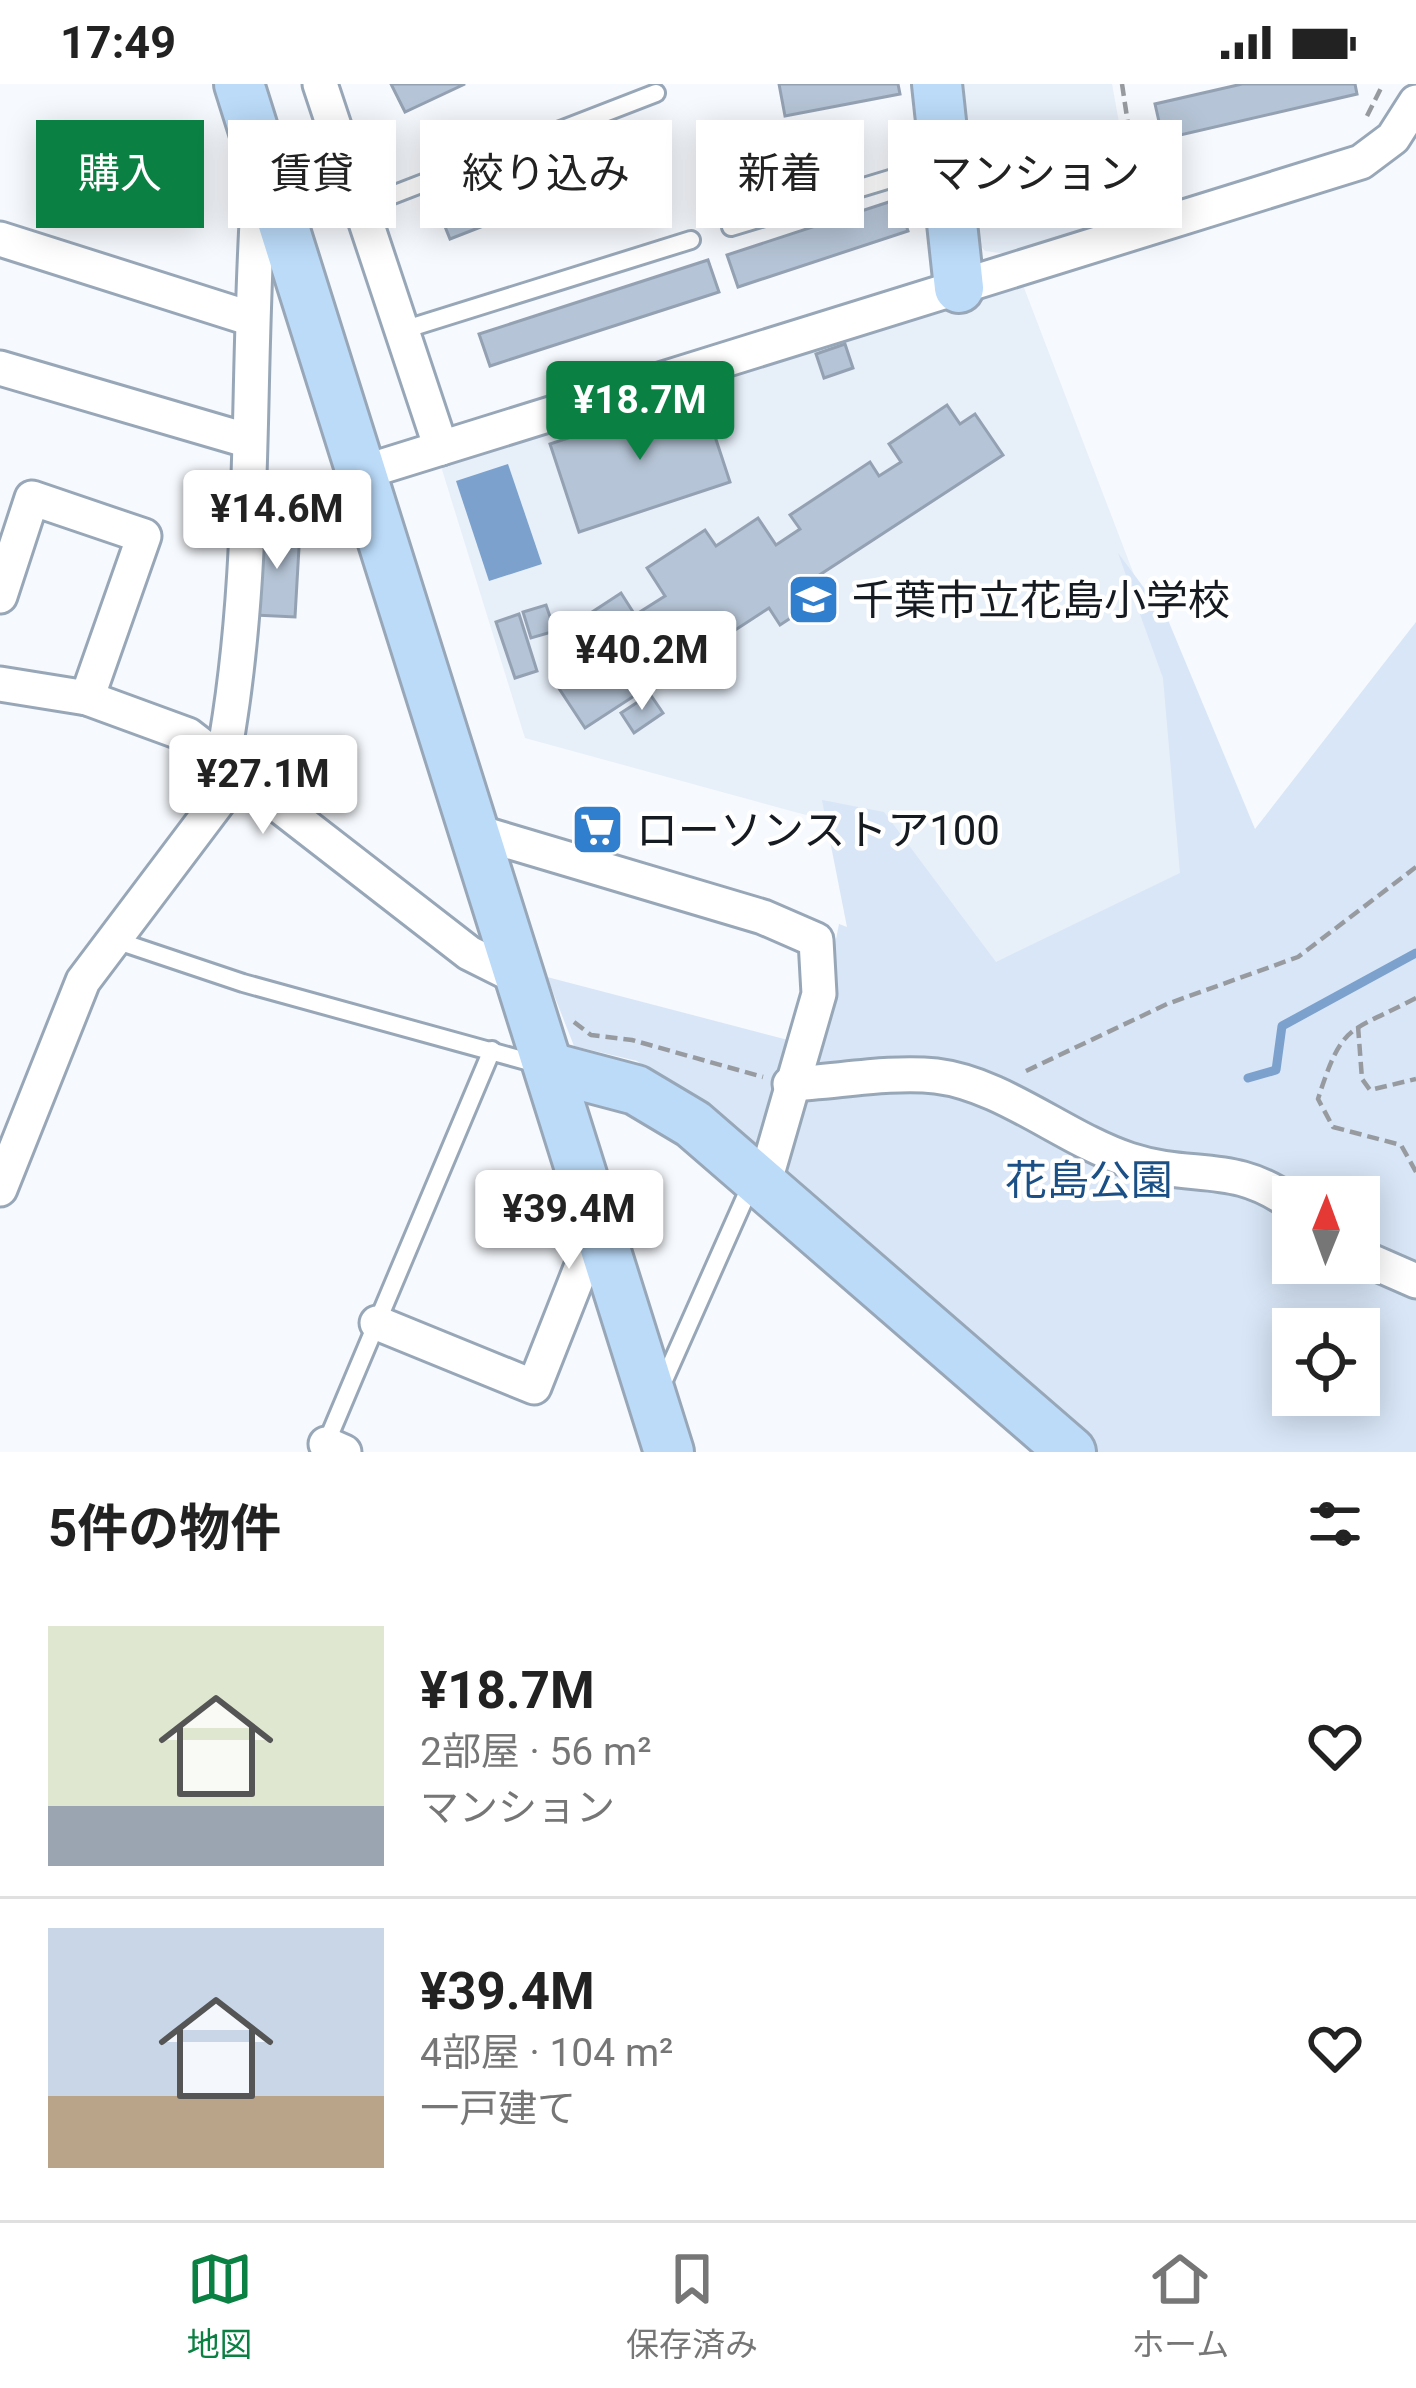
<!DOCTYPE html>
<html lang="ja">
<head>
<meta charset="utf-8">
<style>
	:root { --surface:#fff; --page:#f6f6f6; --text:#222; --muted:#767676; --line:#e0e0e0; --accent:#0b8043 }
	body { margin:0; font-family:Roboto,"Noto Sans JP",sans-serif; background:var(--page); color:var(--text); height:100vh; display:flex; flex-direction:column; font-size:45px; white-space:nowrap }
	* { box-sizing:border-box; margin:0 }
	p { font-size:39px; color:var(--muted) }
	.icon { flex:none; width:66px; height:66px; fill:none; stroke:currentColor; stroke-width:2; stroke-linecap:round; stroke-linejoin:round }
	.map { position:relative; height:1368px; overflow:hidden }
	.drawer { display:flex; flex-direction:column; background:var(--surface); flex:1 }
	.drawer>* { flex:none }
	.banner { position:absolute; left:36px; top:36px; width:1344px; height:108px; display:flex; gap:24px }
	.needle { width:78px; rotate:1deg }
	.controls { position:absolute; left:1272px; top:1092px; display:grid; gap:24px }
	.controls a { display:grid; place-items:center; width:108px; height:108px; border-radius:0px; background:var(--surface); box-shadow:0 6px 30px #0003; font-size:60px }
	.price { position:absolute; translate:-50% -102px; padding:0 27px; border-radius:12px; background:#fff; color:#222; font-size:39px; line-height:78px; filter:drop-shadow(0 3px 6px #0008) }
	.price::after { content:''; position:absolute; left:50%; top:72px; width:36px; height:27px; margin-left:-18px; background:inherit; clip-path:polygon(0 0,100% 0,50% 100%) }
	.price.active { background:var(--accent); color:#fff }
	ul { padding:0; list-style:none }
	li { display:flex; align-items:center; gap:36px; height:300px; padding:0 48px }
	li+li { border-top:3px solid var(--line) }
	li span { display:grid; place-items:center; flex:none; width:336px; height:240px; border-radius:0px; color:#555 }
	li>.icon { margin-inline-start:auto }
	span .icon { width:144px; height:144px; fill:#fffc; stroke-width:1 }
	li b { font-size:51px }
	h2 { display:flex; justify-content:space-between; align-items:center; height:144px; padding:0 48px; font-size:51px }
	.pill { padding:0 42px; border-radius:0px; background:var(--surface); box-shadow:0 6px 30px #0003; font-size:42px; line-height:108px }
	.pill.active { background:var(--accent); color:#fff }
	.status { display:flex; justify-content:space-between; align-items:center; height:84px; padding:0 60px; background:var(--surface); direction:ltr }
	.status svg { height:33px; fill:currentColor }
	.tabs { display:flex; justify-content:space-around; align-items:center; height:168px; border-top:3px solid var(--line); background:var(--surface); font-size:33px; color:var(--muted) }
	.tabs a { display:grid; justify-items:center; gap:6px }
	.tabs .active { color:var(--accent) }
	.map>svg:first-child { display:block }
	.built { fill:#e7eff9 }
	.green { fill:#d8e6f7; fill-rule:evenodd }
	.water { fill:#7ba1cc }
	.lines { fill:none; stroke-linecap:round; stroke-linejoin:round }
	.stream { stroke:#7ba1cc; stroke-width:9 }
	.building { fill:#b5c4d6; stroke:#93a1b3; stroke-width:3 }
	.lane-casing { stroke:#98a7b8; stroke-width:22 }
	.street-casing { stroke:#98a7b8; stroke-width:39 }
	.secondary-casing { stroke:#98a7b8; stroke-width:54 }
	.path { stroke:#979ba0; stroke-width:4.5; stroke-dasharray:12 6; stroke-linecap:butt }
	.lane { stroke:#fff; stroke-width:16 }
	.street { stroke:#fff; stroke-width:33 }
	.secondary { stroke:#bbdbf9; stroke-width:48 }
	.labels { text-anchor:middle; stroke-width:9; stroke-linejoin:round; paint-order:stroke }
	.poi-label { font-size:42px; fill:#161b22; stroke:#fff; text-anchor:start }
	.park-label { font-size:42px; fill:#1b5087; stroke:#fff }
</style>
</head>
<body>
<div class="status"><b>17:49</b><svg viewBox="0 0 49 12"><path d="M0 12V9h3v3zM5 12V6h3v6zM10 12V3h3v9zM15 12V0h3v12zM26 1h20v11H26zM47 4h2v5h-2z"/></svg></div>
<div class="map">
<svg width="1416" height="1368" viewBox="0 0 1416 1368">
	<rect width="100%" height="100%" fill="#f6f9fd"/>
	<!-- built -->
	<g class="built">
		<path d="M958,0H1112L1135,128L1008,170L985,167L978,159Z"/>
		<path d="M1021,196L1248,788L991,915L850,743L525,654L440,379Z"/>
	</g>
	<!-- green -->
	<path class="green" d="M1118,469L1168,536L1255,745L1416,538V1368H1083L806,1108L637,977L574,962L547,893L815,963L839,840L847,843L822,716L884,728L996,878L1180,789L1163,594ZM1293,1113H1359V1179H1293ZM1293,1245H1359V1311H1293Z"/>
	<!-- water -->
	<path class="water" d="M508,380L542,480L489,497L456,397Z"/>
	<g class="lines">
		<!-- stream -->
		<path class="stream" d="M1248,994L1276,986L1282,942L1416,869"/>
	</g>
	<!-- building -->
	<g class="building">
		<path d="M391,0H465L405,28Z"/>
		<path d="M779,0H898L900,10L785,32Z"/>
		<path d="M1242,0H1355L1357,10L1163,55L1155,20Z"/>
		<path d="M657,40L669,70L450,155L438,125Z"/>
		<path d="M898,115L908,147L738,203L727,171Z"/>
		<path d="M708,176L719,208L490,282L479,250Z"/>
		<path d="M845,260L853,284L824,294L816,270Z"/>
		<path d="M701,310L730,398L579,448L550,360Z"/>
		<path d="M947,321L960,340L975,330L1003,371L795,507L806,524L780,541L769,524L585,644L558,603L607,571L583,534L621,509L635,531L665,512L647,484L705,446L716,462L758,434L776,461L800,445L790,431L870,378L879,392L901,378L889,360Z"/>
		<path d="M259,443L300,446L295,533L254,531Z"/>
		<path d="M546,521L555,547L531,554L523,528Z"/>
		<path d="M519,530L537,587L515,594L496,538Z"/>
		<path d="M650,610L663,629L634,649L621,629Z"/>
	</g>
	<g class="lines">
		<defs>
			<g id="lane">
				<path d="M364,122L656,9"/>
				<path d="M731,143L943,79"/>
				<path d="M403,246L691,156"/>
				<path d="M118,857L243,899L537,980"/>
				<path d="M661,1303L753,1096"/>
				<path d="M325,1362L492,966"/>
			</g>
			<g id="street">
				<path d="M320,0L441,364"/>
				<path d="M0,155L249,234"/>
				<path d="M0,284L246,356"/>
				<path d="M364,388L1361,78L1393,54L1416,18"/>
				<path d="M0,512L32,414L144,452L87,614"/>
				<path d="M0,600L87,614L188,651L469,869L523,896"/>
				<path d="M223,675C259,482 245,286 260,91"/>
				<path d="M474,747L763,833L816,856L819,910L765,1097"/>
				<path d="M790,1000C836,998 890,987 936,992C1003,1000 1065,1055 1129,1076C1193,1097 1233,1076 1293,1120"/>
				<path d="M0,1105L83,897L239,690"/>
				<path d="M1359,1172L1416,1197"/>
				<path d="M377,1239L534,1303L598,1141"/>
				<path d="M326,1360L344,1368"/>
			</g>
			<g id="secondary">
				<path d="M239,0L669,1368"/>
				<path d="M937,0L959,204"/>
				<path d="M549,983L636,1006L693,1040L1071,1368"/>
			</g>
		</defs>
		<!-- lane casing -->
		<use href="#lane" class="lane-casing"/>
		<!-- street casing -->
		<use href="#street" class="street-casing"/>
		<!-- secondary casing -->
		<use href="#secondary" class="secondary-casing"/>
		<!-- path -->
		<g class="path">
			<path d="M1122,0L1139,113"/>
			<path d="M1367,32L1383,0"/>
			<path d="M1416,914C1348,950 1343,937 1318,1015L1333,1043L1401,1061L1416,1088"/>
			<path d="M574,938L591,951L632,956L763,993"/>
			<path d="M1358,942L1362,995L1370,1006L1416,995"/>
			<path d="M1026,987L1167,920L1298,873L1416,783"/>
		</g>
		<!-- lane -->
		<use href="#lane" class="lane"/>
		<!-- street -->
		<use href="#street" class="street"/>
		<!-- secondary -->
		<use href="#secondary" class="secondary"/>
	</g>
	<!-- icons -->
	<defs>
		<symbol id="school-square" viewBox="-11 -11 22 22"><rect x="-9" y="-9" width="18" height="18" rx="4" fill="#307ece" stroke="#fff"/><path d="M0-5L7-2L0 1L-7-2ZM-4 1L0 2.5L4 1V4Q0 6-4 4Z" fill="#fff"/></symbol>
		<symbol id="supermarket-square" viewBox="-11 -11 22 22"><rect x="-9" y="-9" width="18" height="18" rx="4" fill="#307ece" stroke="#fff"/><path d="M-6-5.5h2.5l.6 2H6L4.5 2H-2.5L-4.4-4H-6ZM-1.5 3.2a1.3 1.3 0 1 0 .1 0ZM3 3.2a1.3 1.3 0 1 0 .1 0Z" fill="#fff"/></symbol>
	</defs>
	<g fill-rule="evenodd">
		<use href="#school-square" x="784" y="486" width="59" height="59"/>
		<use href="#supermarket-square" x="568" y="716" width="59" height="59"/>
	</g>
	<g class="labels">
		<!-- poi labels -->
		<g class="poi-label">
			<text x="852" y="531">千葉市立花島小学校</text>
			<text x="636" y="761">ローソンストア100</text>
		</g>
		<!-- park labels -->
		<g class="park-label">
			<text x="1089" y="1111">花島公園</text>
		</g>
	</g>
</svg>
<div class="controls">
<a><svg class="needle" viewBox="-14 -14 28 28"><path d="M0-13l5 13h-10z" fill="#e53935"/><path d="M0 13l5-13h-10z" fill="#767676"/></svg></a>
<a><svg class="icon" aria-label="locate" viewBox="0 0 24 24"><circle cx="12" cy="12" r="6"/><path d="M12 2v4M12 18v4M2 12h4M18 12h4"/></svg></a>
</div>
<b class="price active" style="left:640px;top:379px">¥18.7M</b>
<b class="price" style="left:277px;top:488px">¥14.6M</b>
<b class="price" style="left:642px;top:629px">¥40.2M</b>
<b class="price" style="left:263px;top:753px">¥27.1M</b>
<b class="price" style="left:569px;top:1188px">¥39.4M</b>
<div class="banner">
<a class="pill active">購入</a>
<a class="pill">賃貸</a>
<a class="pill">絞り込み</a>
<a class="pill">新着</a>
<a class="pill">マンション</a>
</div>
</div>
<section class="drawer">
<h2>5件の物件<svg class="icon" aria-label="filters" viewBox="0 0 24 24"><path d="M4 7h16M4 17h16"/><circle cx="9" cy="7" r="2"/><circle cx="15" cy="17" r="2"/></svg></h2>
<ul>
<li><span style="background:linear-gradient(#dfe7d0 75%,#9aa5b1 0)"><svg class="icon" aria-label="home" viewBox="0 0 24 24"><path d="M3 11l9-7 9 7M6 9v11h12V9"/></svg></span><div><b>¥18.7M</b><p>2部屋 · 56 m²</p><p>マンション</p></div><svg class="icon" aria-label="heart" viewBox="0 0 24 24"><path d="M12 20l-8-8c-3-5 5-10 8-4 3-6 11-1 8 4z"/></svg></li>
<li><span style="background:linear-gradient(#c9d6e8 70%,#b9a48a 0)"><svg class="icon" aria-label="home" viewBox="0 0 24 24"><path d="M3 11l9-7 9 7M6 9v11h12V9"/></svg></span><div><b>¥39.4M</b><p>4部屋 · 104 m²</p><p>一戸建て</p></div><svg class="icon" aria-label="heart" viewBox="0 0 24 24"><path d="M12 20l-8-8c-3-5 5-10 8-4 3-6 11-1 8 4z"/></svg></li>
</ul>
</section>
<nav class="tabs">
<a class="active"><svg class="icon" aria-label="map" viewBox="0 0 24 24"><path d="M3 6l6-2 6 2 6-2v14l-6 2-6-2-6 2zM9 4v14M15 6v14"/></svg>地図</a>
<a><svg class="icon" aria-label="saved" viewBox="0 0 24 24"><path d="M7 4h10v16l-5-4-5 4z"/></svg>保存済み</a>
<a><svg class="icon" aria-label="home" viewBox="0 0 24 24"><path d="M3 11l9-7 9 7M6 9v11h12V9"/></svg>ホーム</a>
</nav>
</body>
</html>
